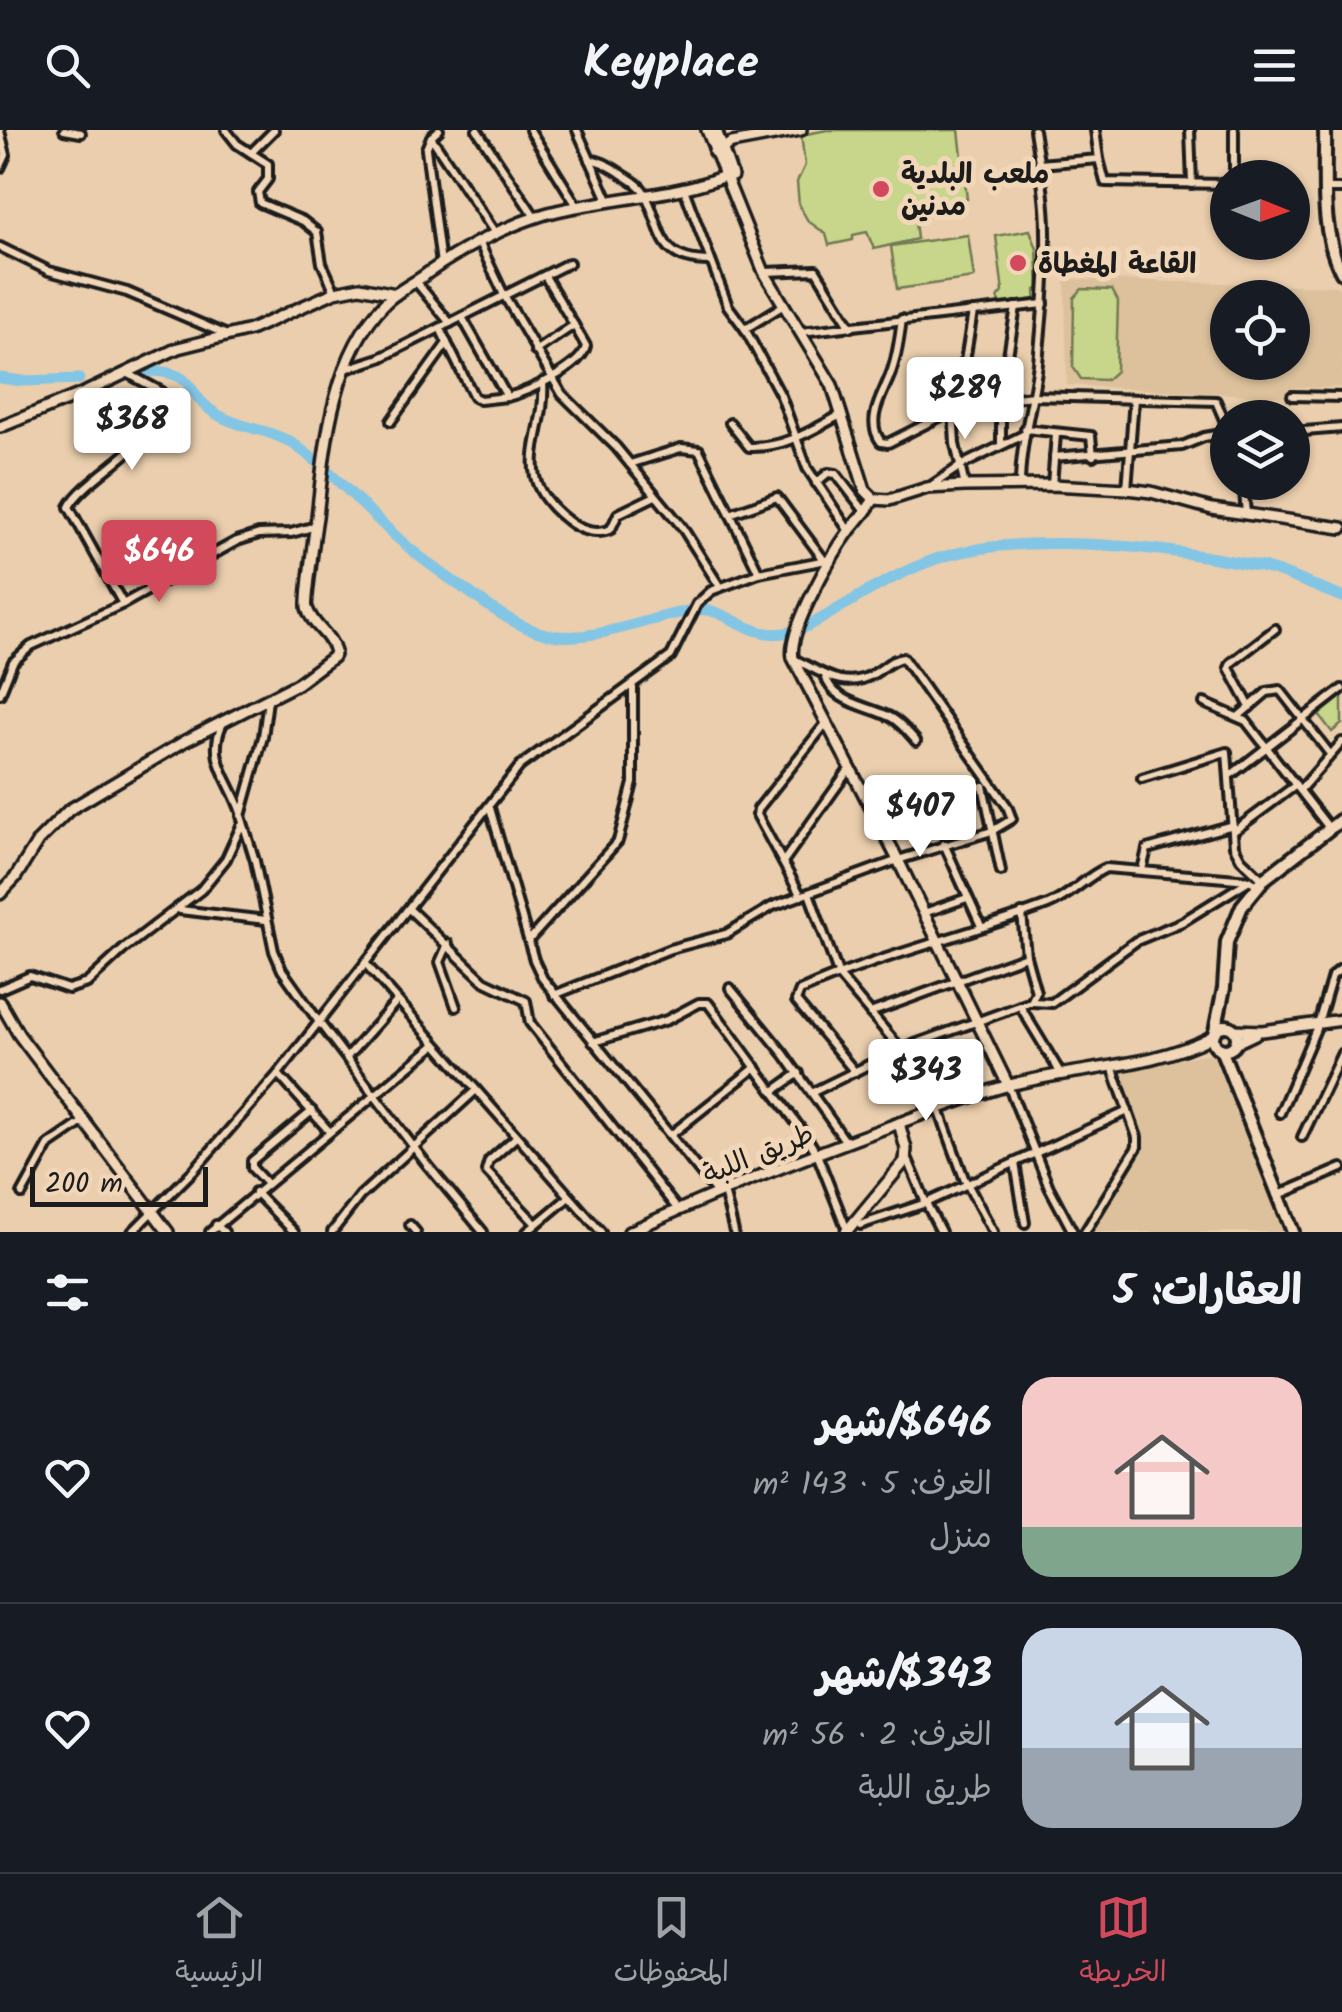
<!DOCTYPE html>
<html lang="ar">
<head>
<meta charset="utf-8">
<style>
	:root { --surface:#171b24; --page:#242831; --text:#f1f3f6; --muted:#9ea1a6; --line:#363941; --accent:#d1495b }
	body { margin:0; font-family:Kalam,"Playpen Sans Arabic",sans-serif; background:var(--page); color:var(--text); direction:rtl; height:100vh; display:flex; flex-direction:column; font-size:38px; white-space:nowrap }
	* { box-sizing:border-box; margin:0 }
	p { font-size:32px; color:var(--muted) }
	.icon { flex:none; width:55px; height:55px; fill:none; stroke:currentColor; stroke-width:2; stroke-linecap:round; stroke-linejoin:round }
	.map { position:relative; height:1102px; overflow:hidden; direction:ltr }
	.details { display:flex; flex-direction:column; background:var(--surface); flex:1 }
	.details>* { flex:none }
	.needle { width:65px; rotate:91deg }
	.fabs { position:absolute; left:1210px; top:30px; display:grid; gap:20px }
	.fabs a { display:grid; place-items:center; width:100px; height:100px; border-radius:50%; background:var(--surface); box-shadow:0 2px 8px #0004; font-size:50px }
	.scale { position:absolute; left:30px; bottom:25px; width:178px; box-sizing:border-box; padding-left:10px; border:5px solid #1c1c1c; border-top:0; font-size:28px; line-height:35px; white-space:nowrap; color:#1c1c1c; -webkit-text-stroke:8px #f1d6b8; paint-order:stroke }
	.price { position:absolute; translate:-50% -85px; padding:0 22px; border-radius:10px; background:#fff; color:#222; font-size:32px; line-height:65px; filter:drop-shadow(0 2px 5px #0008) }
	.price::after { content:''; position:absolute; left:50%; top:60px; width:30px; height:22px; margin-left:-15px; background:inherit; clip-path:polygon(0 0,100% 0,50% 100%) }
	.price.on { background:var(--accent); color:#fff }
	ul { padding:0; list-style:none }
	li { display:flex; align-items:center; gap:30px; height:250px; padding:0 40px }
	li+li { border-top:2px solid var(--line) }
	li span { display:grid; place-items:center; flex:none; width:280px; height:200px; border-radius:30px; color:#555 }
	li>.icon { margin-inline-start:auto }
	span .icon { width:120px; height:120px; fill:#fffc; stroke-width:1 }
	li b { font-size:42px }
	h2 { display:flex; justify-content:space-between; align-items:center; height:120px; padding:0 40px; font-size:42px }
	header { display:flex; justify-content:space-between; align-items:center; height:130px; padding:0 40px; background:var(--surface); font-size:45px; font-weight:800 }
	.dock { display:flex; justify-content:space-around; align-items:center; height:140px; border-top:2px solid var(--line); background:var(--surface); font-size:28px; color:var(--muted) }
	.dock a { display:grid; justify-items:center; gap:5px }
	.dock .on { color:var(--accent) }
	.map>svg:first-child { display:block }
	.built { fill:#dcc19c; fill-rule:evenodd }
	.green { fill:#c7d68a; stroke:#727953; stroke-width:2.5 }
	.lines { fill:none; stroke-linecap:round; stroke-linejoin:round }
	.river { stroke:#83c5e4; stroke-width:11 }
	.street-casing { stroke:#1c1c1c; stroke-width:14 }
	.secondary-casing { stroke:#1c1c1c; stroke-width:16 }
	.primary-casing { stroke:#1c1c1c; stroke-width:18 }
	.street { stroke:#f1d6b8; stroke-width:6 }
	.secondary { stroke:#f1d6b8; stroke-width:9 }
	.primary { stroke:#f1d6b8; stroke-width:10 }
	.poi-dot { fill:#d1495b; stroke:#f1d6b8; stroke-width:4 }
	.labels { text-anchor:middle; stroke-width:10; stroke-linejoin:round; paint-order:stroke }
	.poi-label { font-size:28px; font-weight:bold; fill:#1c1c1c; stroke:#f1d6b8; text-anchor:start }
	.street-label { font-size:28px; fill:#1c1c1c; stroke:#f1d6b8 }
</style>
</head>
<body>
<header><svg class="icon" aria-label="menu" viewBox="0 0 24 24"><path d="M4 6h16M4 12h16M4 18h16"/></svg>Keyplace<svg class="icon" aria-label="search" viewBox="0 0 24 24"><circle cx="10" cy="10" r="6"/><path d="M15 15l6 6"/></svg></header>
<div class="map">
<svg width="1342" height="1102" viewBox="0 0 1342 1102">
	<rect width="100%" height="100%" fill="#eacead"/>
	<filter id="ink" filterUnits="userSpaceOnUse"><feTurbulence type="fractalNoise" baseFrequency=".01" numOctaves="2"/><feDisplacementMap in="SourceGraphic" scale="20" xChannelSelector="R" yChannelSelector="G"/><feConvolveMatrix kernelMatrix="1 2 1 2 8 2 1 2 1" color-interpolation-filters="sRGB"/></filter>
	<g filter="url(#ink)">
		<!-- built -->
		<g class="built">
			<path d="M1065,149L1336,156L1342,161V257L1288,258L1287,267L1067,255ZM1228,168H1292V232H1228Z"/>
			<path d="M1210,923L1219,924L1292,1102H1090L1138,1019L1117,941Z"/>
		</g>
		<!-- green -->
		<g class="green">
			<path d="M827,0H959L967,69C948,71 935,87 915,91L917,109L874,119L867,102L853,105V110L829,115L826,104L808,91L799,75L797,52L805,35L801,5Z"/>
			<path d="M1030,100L1037,119L1039,158L1035,161L1036,174L1002,177L998,168L1003,162L996,106Z"/>
			<path d="M968,105L974,148L897,159L891,116Z"/>
			<path d="M1082,159L1112,160L1118,171L1116,241L1106,250L1081,249L1073,237L1074,168Z"/>
			<path d="M1342,566V594L1332,602L1319,585Z"/>
		</g>
		<g class="lines">
			<!-- river -->
			<g class="river">
				<path d="M146,241C201,241 182,264 218,285C242,299 271,299 295,315C334,343 365,379 401,411C423,431 449,448 473,465C495,481 520,498 546,504C591,515 650,486 694,480C729,475 747,514 795,501C813,496 831,482 848,473C876,456 905,440 936,429C1025,400 1166,417 1257,436C1286,442 1315,457 1342,467"/>
				<path d="M0,248L23,251L79,249"/>
			</g>
			<defs>
				<g id="street">
					<path d="M64,0L81,3"/>
					<path d="M226,0L237,14L268,34V49L258,62L260,73L303,91L317,102L322,133L335,162"/>
					<path d="M439,0L431,7L426,19L441,134"/>
					<path d="M477,0L535,87"/>
					<path d="M530,0L577,76"/>
					<path d="M577,0L608,70"/>
					<path d="M1190,0L1192,54"/>
					<path d="M0,1L6,25L0,38"/>
					<path d="M431,7L495,103"/>
					<path d="M251,23L274,0"/>
					<path d="M1099,29L1105,52L1228,54"/>
					<path d="M590,30C601,30 609,36 619,42C627,48 639,53 644,62C664,99 655,131 710,131"/>
					<path d="M1039,34L1099,29L1095,0"/>
					<path d="M1234,48V0"/>
					<path d="M684,59L728,176L745,199L781,266L807,338L849,401"/>
					<path d="M1326,59H1342"/>
					<path d="M479,112L504,165L562,264L616,317L682,397L720,457"/>
					<path d="M0,117L49,141L127,162L227,205"/>
					<path d="M765,142L816,140L851,197"/>
					<path d="M545,146L574,195"/>
					<path d="M416,152L450,193"/>
					<path d="M462,187L507,267C528,262 582,237 586,216L574,195L535,221"/>
					<path d="M902,189C900,205 898,221 893,237C886,262 863,288 881,312L888,313L969,272L1034,266L1216,271L1228,299"/>
					<path d="M745,199L784,175"/>
					<path d="M801,202L1044,174"/>
					<path d="M447,213L474,267L480,270L507,267"/>
					<path d="M346,239L380,228L569,133"/>
					<path d="M543,252C547,309 507,344 567,390C579,400 597,406 611,399L618,384L655,366"/>
					<path d="M1292,266L1342,267"/>
					<path d="M958,274L973,182"/>
					<path d="M953,278L955,314L965,356"/>
					<path d="M391,291L447,213L440,198"/>
					<path d="M730,293L749,317C785,318 811,301 842,284"/>
					<path d="M1025,299L1091,306L1093,326"/>
					<path d="M1292,302L1342,298"/>
					<path d="M1001,313V268L1016,177"/>
					<path d="M1054,327L1182,316L1204,307L1228,303"/>
					<path d="M630,334L681,318L699,320L759,443"/>
					<path d="M1243,352L1246,383"/>
					<path d="M816,353L828,343L836,344L866,383"/>
					<path d="M1052,355L1056,304"/>
					<path d="M1020,356C1020,313 1033,275 1038,233C1042,189 1047,145 1046,101C1046,67 1039,33 1034,0"/>
					<path d="M928,358L962,335L1023,305"/>
					<path d="M1127,359L1134,269"/>
					<path d="M730,384L777,367L824,430"/>
					<path d="M123,474L69,377C85,345 179,301 162,262L127,243"/>
					<path d="M825,545C832,574 869,575 892,588C902,594 908,602 916,611"/>
					<path d="M0,564L13,532L31,516L123,474L237,411L259,404L291,403L316,396"/>
					<path d="M268,570L263,607L241,686L255,731L274,821L282,840L319,892L425,1032L483,1102"/>
					<path d="M1204,573L1246,591L1329,698"/>
					<path d="M1250,577L1229,538L1231,533L1275,499"/>
					<path d="M1239,586L1267,562L1280,560L1330,624"/>
					<path d="M223,593C205,629 231,650 241,683"/>
					<path d="M1232,644L1342,559"/>
					<path d="M1142,648L1227,622L1234,716L1241,729L1263,750"/>
					<path d="M983,656L1001,741"/>
					<path d="M1300,660L1342,612"/>
					<path d="M490,678L534,830L543,849L717,1063"/>
					<path d="M876,688L983,656"/>
					<path d="M1234,701L1296,655"/>
					<path d="M944,714L981,796"/>
					<path d="M783,732L850,638"/>
					<path d="M1142,740L1147,719L1233,695"/>
					<path d="M809,763L839,846L916,937L933,963L964,1048L993,1102"/>
					<path d="M801,766L757,685L758,679L827,592"/>
					<path d="M409,779L484,851L526,871L530,893L678,1080"/>
					<path d="M180,780L266,790"/>
					<path d="M924,783L967,768"/>
					<path d="M1022,783L1026,826"/>
					<path d="M529,810L618,711L633,653V558"/>
					<path d="M448,814L440,832L456,877"/>
					<path d="M365,833L601,1102"/>
					<path d="M730,858L784,924L846,1012"/>
					<path d="M0,859L30,846L68,859L87,853L125,818L201,760L226,729L241,696"/>
					<path d="M554,865L670,819L726,804L773,776L898,730L992,701L1012,689L1007,676L903,528C892,529 885,537 875,543C845,562 822,542 794,529"/>
					<path d="M1032,872L1052,873L1136,811L1182,792L1248,751"/>
					<path d="M1020,876L1061,944"/>
					<path d="M593,912L667,890L699,873H708L806,1006L817,1024L847,1100"/>
					<path d="M347,927L397,871"/>
					<path d="M855,942L796,871L800,861C879,825 966,806 1048,775C1071,766 1085,747 1106,738L1249,750L1258,755"/>
					<path d="M278,944L329,1001"/>
					<path d="M1008,955L1049,1057L1073,1102"/>
					<path d="M774,961L799,943"/>
					<path d="M813,962L901,919L1031,872L1036,862L1026,826L870,883"/>
					<path d="M1280,983L1318,894L1332,846L1342,838"/>
					<path d="M672,1004L756,937"/>
					<path d="M516,1007L489,1031L486,1041L536,1094"/>
					<path d="M1302,1007L1342,923"/>
					<path d="M907,1027L926,1073L1128,981"/>
					<path d="M1015,1033L1025,1093"/>
					<path d="M266,1053L252,1038V1031L312,981"/>
					<path d="M724,1061L734,1102"/>
					<path d="M255,1062L294,1102"/>
					<path d="M22,1064L49,1015L84,991"/>
					<path d="M1279,1065L1342,1038"/>
					<path d="M216,1095L224,1102"/>
					<path d="M410,1095L416,1102"/>
					<path d="M860,1095L926,1073L941,1102"/>
					<path d="M132,1102L193,1041L278,944L520,636L671,526L697,474L711,461L759,443L832,429"/>
					<path d="M210,1102L435,915"/>
					<path d="M332,1102L360,1066L475,961"/>
					<path d="M527,1102L569,1067"/>
					<path d="M1085,1102L1137,1017V1007L1112,936"/>
				</g>
				<g id="secondary">
					<path d="M707,0L764,142L832,255L865,360L874,369L889,370L927,358L965,356L1052,355L1127,359L1151,362L1212,379L1342,398"/>
					<path d="M716,0L732,46"/>
					<path d="M714,22L732,13L801,0"/>
					<path d="M0,297L84,263L178,218L250,200L335,162L360,157L396,164"/>
					<path d="M874,369C867,381 858,390 850,400C833,423 787,501 793,528L898,730L1008,955"/>
					<path d="M0,764L15,748L38,711L69,680L185,611L297,554L333,527L335,522C331,504 312,496 307,478C305,473 315,399 317,387C325,315 332,227 385,173C398,160 415,153 429,142C465,117 503,97 545,84C602,68 680,67 731,43"/>
					<path d="M0,872L19,905L168,1102"/>
					<path d="M1234,900L1262,901L1342,890"/>
					<path d="M1236,913L1255,904"/>
					<path d="M629,1102C715,1063 802,1028 891,996C929,982 967,967 1006,956C1074,937 1151,939 1213,906"/>
					<path d="M846,1102L905,1031L906,1019L899,993"/>
				</g>
				<g id="primary">
					<path d="M1325,0C1326,47 1319,100 1342,143"/>
					<circle cx="1225" cy="908" r="12"/>
					<path d="M1215,901L1224,858L1227,812L1242,776L1263,750L1342,689"/>
					<path d="M1221,919L1293,1102"/>
				</g>
			</defs>
			<!-- street casing -->
			<use href="#street" class="street-casing"/>
			<!-- secondary casing -->
			<use href="#secondary" class="secondary-casing"/>
			<!-- primary casing -->
			<use href="#primary" class="primary-casing"/>
			<!-- street -->
			<use href="#street" class="street"/>
			<!-- secondary -->
			<use href="#secondary" class="secondary"/>
			<!-- primary -->
			<use href="#primary" class="primary"/>
		</g>
	</g>
	<!-- markers -->
	<g class="poi-dot">
		<circle cx="881" cy="59" r="10"/>
		<circle cx="1018" cy="133" r="10"/>
	</g>
	<g class="labels">
		<!-- poi labels -->
		<g class="poi-label">
			<text x="901" y="53">ملعب البلدية<tspan x="901" dy="32">مدنين</tspan></text>
			<text x="1038" y="143">القاعة المغطاة</text>
		</g>
		<!-- street labels -->
		<g class="street-label">
			<text transform="translate(758 1023) rotate(-22)" y="10">طريق اللبة</text>
		</g>
	</g>
</svg>
<div class="fabs">
<a><svg class="needle" viewBox="-14 -14 28 28"><path d="M0-13l5 13h-10z" fill="#e53935"/><path d="M0 13l5-13h-10z" fill="#9ea1a6"/></svg></a>
<a><svg class="icon" aria-label="locate" viewBox="0 0 24 24"><circle cx="12" cy="12" r="6"/><path d="M12 2v4M12 18v4M2 12h4M18 12h4"/></svg></a>
<a><svg class="icon" aria-label="layers" viewBox="0 0 24 24"><path d="M12 4l9 5-9 5-9-5zM3 14l9 5 9-5"/></svg></a>
</div>
<div class="scale">200 m</div>
<b class="price" style="left:965px;top:312px">$289</b>
<b class="price" style="left:132px;top:343px">$368</b>
<b class="price on" style="left:159px;top:475px">$646</b>
<b class="price" style="left:920px;top:730px">$407</b>
<b class="price" style="left:926px;top:994px">$343</b>
</div>
<section class="details">
<h2>العقارات: 5<svg class="icon" aria-label="filters" viewBox="0 0 24 24"><path d="M4 7h16M4 17h16"/><circle cx="9" cy="7" r="2"/><circle cx="15" cy="17" r="2"/></svg></h2>
<ul>
<li><span style="background:linear-gradient(#f6c9c9 75%,#7fa58c 0)"><svg class="icon" aria-label="home" viewBox="0 0 24 24"><path d="M3 11l9-7 9 7M6 9v11h12V9"/></svg></span><div><b>$646/شهر</b><p>الغرف: 5 · 143 m²</p><p>منزل</p></div><svg class="icon" aria-label="heart" viewBox="0 0 24 24"><path d="M12 20l-8-8c-3-5 5-10 8-4 3-6 11-1 8 4z"/></svg></li>
<li><span style="background:linear-gradient(#c9d6e8 60%,#9aa5b1 0)"><svg class="icon" aria-label="home" viewBox="0 0 24 24"><path d="M3 11l9-7 9 7M6 9v11h12V9"/></svg></span><div><b>$343/شهر</b><p>الغرف: 2 · 56 m²</p><p>طريق اللبة</p></div><svg class="icon" aria-label="heart" viewBox="0 0 24 24"><path d="M12 20l-8-8c-3-5 5-10 8-4 3-6 11-1 8 4z"/></svg></li>
</ul>
</section>
<nav class="dock">
<a class="on"><svg class="icon" aria-label="map" viewBox="0 0 24 24"><path d="M3 6l6-2 6 2 6-2v14l-6 2-6-2-6 2zM9 4v14M15 6v14"/></svg>الخريطة</a>
<a><svg class="icon" aria-label="saved" viewBox="0 0 24 24"><path d="M7 4h10v16l-5-4-5 4z"/></svg>المحفوظات</a>
<a><svg class="icon" aria-label="home" viewBox="0 0 24 24"><path d="M3 11l9-7 9 7M6 9v11h12V9"/></svg>الرئيسية</a>
</nav>
</body>
</html>
